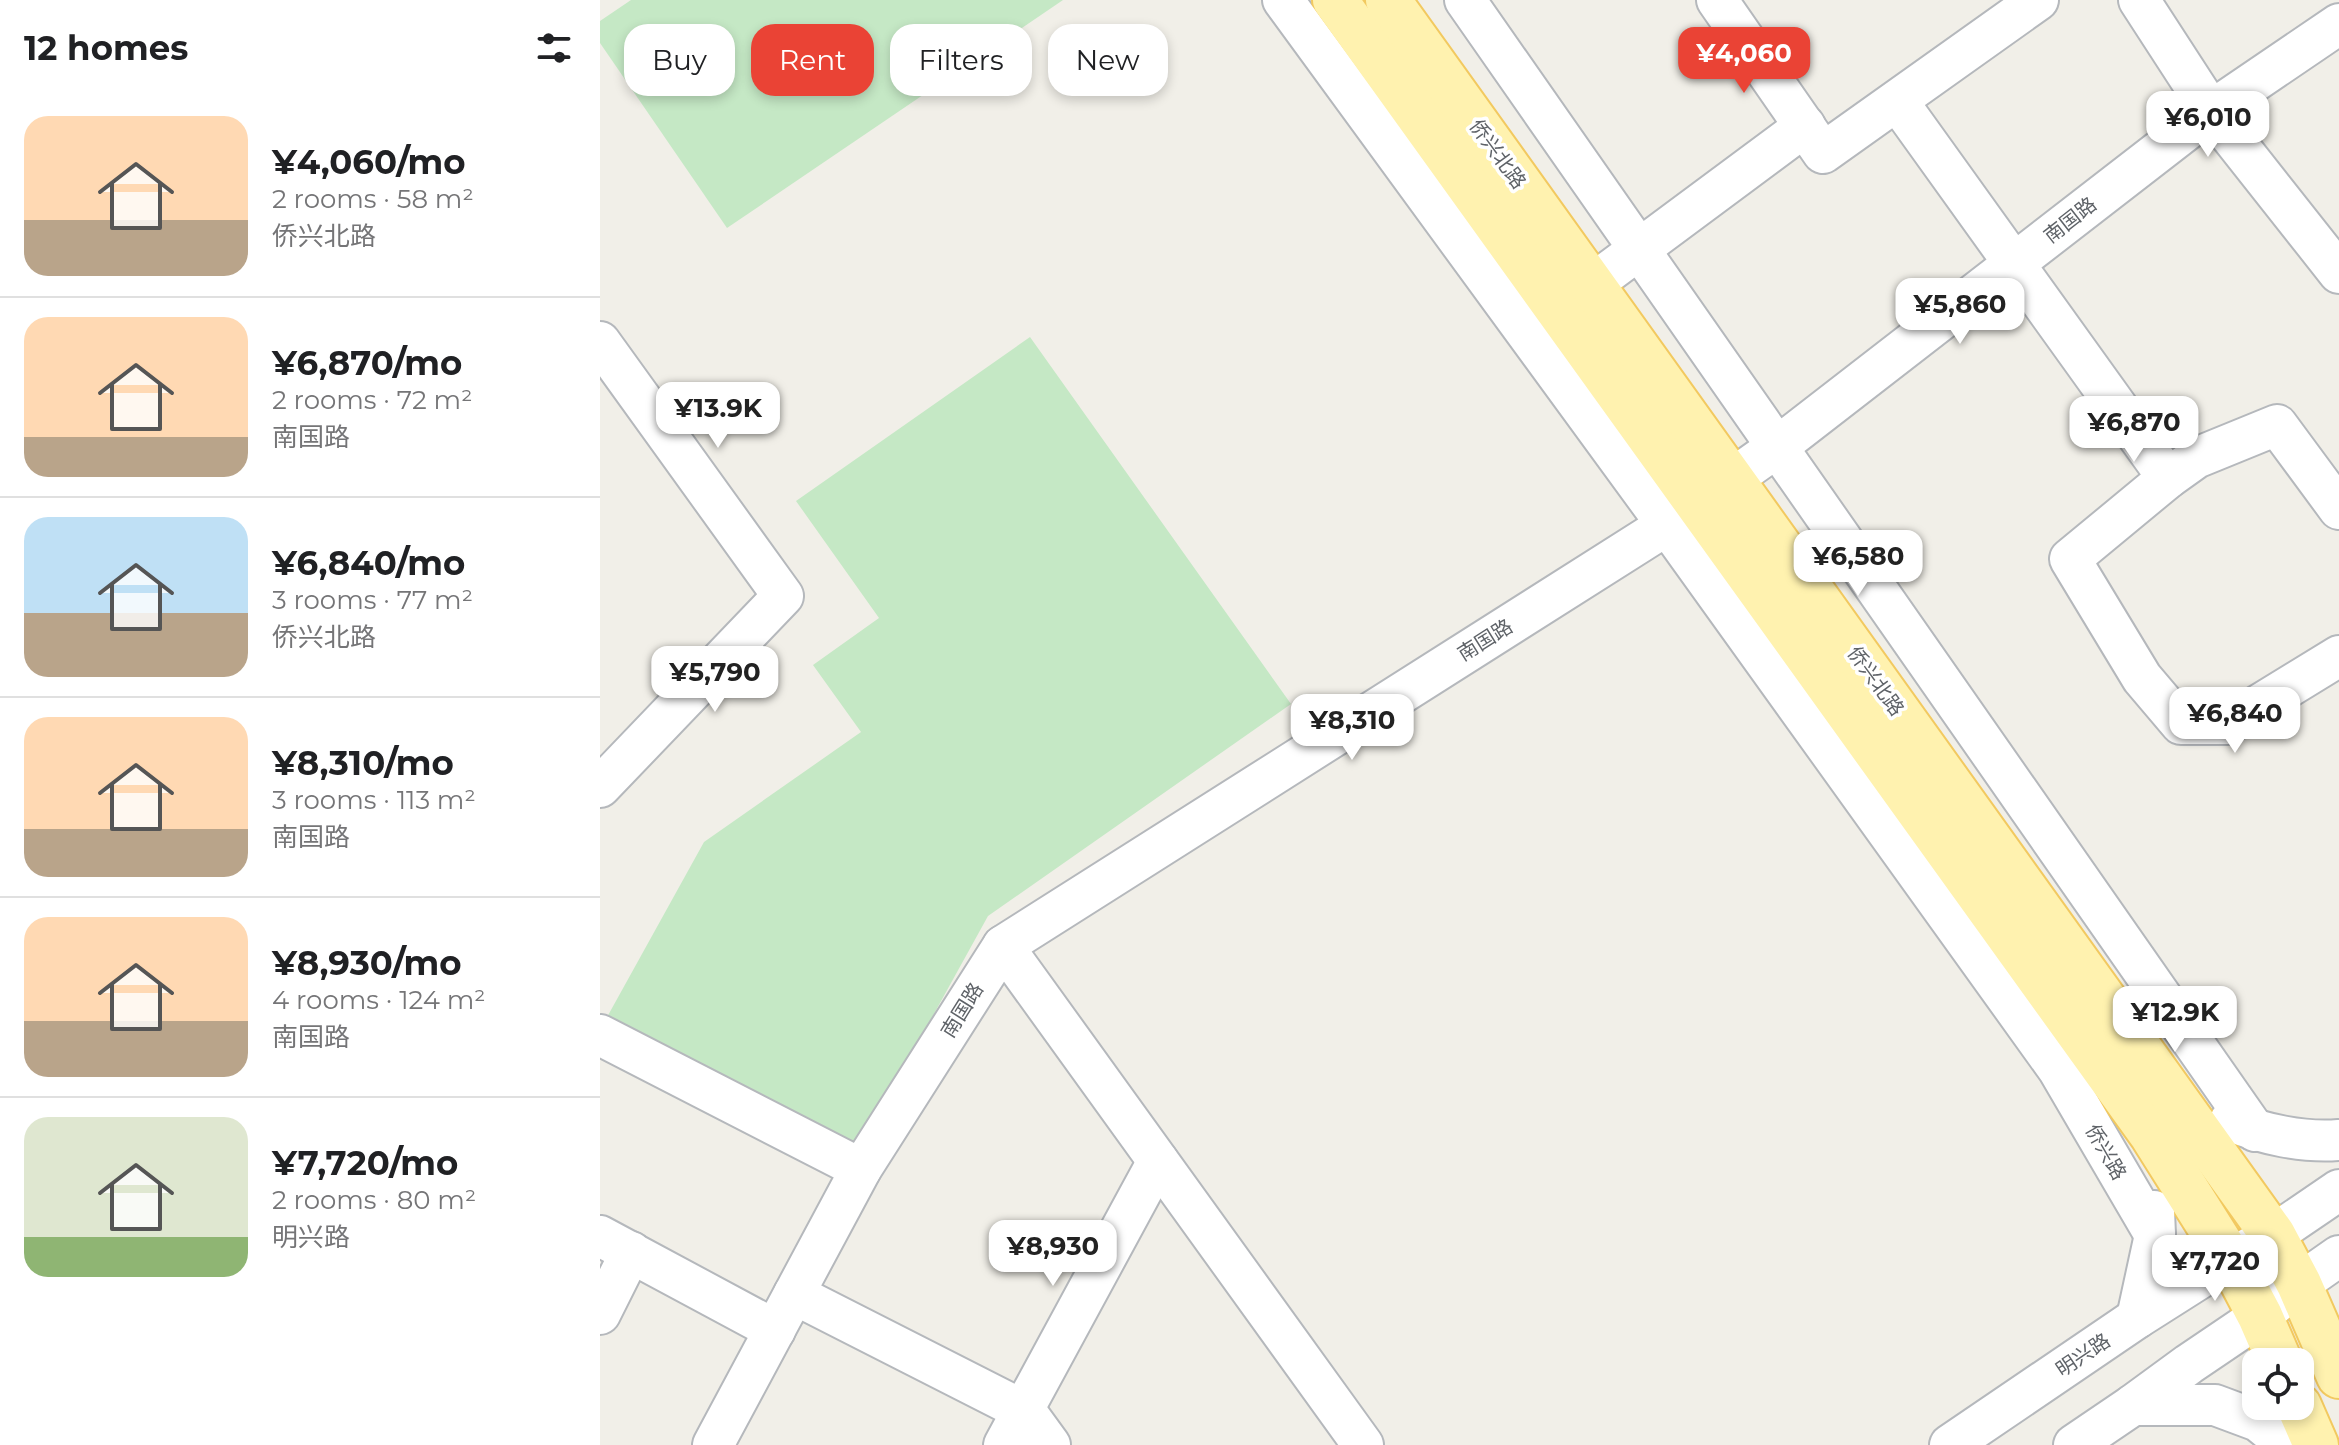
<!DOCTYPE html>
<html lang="en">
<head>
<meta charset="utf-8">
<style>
	:root { --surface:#fff; --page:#f6f6f6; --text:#202124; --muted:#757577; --line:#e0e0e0; --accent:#ea4335 }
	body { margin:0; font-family:Montserrat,"Noto Sans SC",sans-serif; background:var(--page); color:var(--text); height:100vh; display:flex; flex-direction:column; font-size:30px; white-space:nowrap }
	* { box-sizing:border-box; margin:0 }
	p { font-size:26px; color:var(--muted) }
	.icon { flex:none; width:44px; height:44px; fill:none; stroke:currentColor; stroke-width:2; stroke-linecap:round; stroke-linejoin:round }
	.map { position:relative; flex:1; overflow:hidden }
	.side { display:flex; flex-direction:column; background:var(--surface); width:600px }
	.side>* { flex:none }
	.guide { position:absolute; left:24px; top:24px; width:760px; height:72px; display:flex; gap:16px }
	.controls { position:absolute; left:1642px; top:1348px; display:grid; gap:16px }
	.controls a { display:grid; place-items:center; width:72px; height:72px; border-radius:16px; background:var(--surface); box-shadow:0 4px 12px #0003; font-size:40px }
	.price { position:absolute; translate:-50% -68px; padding:0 18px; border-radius:16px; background:#fff; color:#222; font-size:26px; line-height:52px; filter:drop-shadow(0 2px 4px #0008) }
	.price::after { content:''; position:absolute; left:50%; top:48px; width:24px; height:18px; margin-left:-12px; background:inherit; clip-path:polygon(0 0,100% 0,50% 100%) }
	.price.active { background:var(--accent); color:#fff }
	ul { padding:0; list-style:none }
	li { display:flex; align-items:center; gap:24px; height:200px; padding:0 24px }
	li+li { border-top:2px solid var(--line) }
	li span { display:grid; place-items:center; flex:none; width:224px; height:160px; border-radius:24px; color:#555 }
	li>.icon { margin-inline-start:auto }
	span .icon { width:96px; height:96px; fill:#fffc; stroke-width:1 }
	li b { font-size:34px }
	h2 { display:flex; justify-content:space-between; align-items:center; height:96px; padding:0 24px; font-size:34px }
	.tag { padding:0 28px; border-radius:24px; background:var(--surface); box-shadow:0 4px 12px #0003; font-size:28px; line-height:72px }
	.tag.active { background:var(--accent); color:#fff }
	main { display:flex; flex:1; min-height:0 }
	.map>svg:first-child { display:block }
	.green { fill:#c5e8c5 }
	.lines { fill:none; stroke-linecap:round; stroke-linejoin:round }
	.minor-casing { stroke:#b5b8bc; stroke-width:44 }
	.major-casing { stroke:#f2c960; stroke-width:48 }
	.minor { stroke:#fff; stroke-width:40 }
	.major { stroke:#fff2af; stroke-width:44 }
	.labels { text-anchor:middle; stroke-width:7; stroke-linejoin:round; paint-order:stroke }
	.street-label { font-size:20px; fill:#5f6368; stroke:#fff }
</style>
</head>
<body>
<main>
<section class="side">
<h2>12 homes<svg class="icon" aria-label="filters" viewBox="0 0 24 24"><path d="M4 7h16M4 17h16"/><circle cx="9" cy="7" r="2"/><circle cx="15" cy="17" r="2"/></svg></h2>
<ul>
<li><span style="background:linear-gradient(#ffd9b3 65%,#b9a48a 0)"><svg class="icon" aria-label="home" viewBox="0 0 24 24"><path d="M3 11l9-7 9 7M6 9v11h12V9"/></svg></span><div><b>¥4,060/mo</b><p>2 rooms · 58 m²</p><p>侨兴北路</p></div></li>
<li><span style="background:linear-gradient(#ffd9b3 75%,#b9a48a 0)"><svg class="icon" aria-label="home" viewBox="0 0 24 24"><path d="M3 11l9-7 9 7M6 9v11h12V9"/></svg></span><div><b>¥6,870/mo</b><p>2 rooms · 72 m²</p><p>南国路</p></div></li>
<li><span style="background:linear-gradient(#bfe0f5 60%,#b9a48a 0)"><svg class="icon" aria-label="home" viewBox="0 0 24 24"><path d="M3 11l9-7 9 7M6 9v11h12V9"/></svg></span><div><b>¥6,840/mo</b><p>3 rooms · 77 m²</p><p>侨兴北路</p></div></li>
<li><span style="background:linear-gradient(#ffd9b3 70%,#b9a48a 0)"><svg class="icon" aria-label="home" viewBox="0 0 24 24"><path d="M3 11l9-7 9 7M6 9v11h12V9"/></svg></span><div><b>¥8,310/mo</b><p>3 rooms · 113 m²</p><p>南国路</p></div></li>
<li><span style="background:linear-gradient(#ffd9b3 65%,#b9a48a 0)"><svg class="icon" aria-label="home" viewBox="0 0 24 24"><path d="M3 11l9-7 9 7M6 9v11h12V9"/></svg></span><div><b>¥8,930/mo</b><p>4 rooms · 124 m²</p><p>南国路</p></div></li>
<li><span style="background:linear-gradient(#dfe7d0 75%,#8fb573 0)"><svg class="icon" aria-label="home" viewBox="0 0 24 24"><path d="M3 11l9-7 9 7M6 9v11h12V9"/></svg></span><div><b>¥7,720/mo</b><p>2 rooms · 80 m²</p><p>明兴路</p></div></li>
</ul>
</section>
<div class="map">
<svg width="1739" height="1445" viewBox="0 0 1739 1445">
	<rect width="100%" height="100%" fill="#f1efe8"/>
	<!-- green -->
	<g class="green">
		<path d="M31,0H463L127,228L0,43V21Z"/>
		<path d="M430,337L691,704L388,916L256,1155L6,1019L104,842L261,732L213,665L279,618L196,501Z"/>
	</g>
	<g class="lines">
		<defs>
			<g id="minor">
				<path d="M683,0L1067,525L1458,1069L1555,1235"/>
				<path d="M865,0L1655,1131"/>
				<path d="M1117,0L1223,153L1438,0"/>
				<path d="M1539,0L1611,111L1739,273"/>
				<path d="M1298,102L1568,478"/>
				<path d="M991,285L1205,126"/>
				<path d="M0,342L183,596L0,787"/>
				<path d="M1739,509L1677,425L1596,458L1568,478L1470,559L1542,678L1581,724H1628L1739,656"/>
				<path d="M403,946L763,1445"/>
				<path d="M0,1035L261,1169"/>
				<path d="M1630,1121C1663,1134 1703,1143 1739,1140"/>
				<path d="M0,1236L175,1330"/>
				<path d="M194,1294L426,1412L450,1445"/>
				<path d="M0,1314L31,1252"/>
				<path d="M1537,1318L1555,1235L1554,1211"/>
				<path d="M1533,1405H1615L1658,1421L1688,1445"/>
				<path d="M113,1445L261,1169L403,946L1067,525L1177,447L1611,111L1739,24"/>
				<path d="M404,1445L558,1161"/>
				<path d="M1350,1445L1537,1318L1630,1259L1673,1235L1739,1190"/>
				<path d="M1474,1445L1533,1405L1589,1364L1660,1316L1699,1284L1739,1256"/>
			</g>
			<g id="major">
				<path d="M735,0L1552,1135L1630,1259L1660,1316L1680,1362"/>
				<path d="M788,0L1673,1235L1699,1284L1739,1376"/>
				<path d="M1699,1406L1716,1445"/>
			</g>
		</defs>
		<!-- minor casing -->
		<use href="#minor" class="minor-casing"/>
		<!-- major casing -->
		<use href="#major" class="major-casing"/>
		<!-- minor -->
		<use href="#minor" class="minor"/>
		<!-- major -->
		<use href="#major" class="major"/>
	</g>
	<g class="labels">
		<!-- street labels -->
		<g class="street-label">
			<text transform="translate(898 154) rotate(54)" y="7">侨兴北路</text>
			<text transform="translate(1470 220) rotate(-38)" y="7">南国路</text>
			<text transform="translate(885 640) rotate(-32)" y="7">南国路</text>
			<text transform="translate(1276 681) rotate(54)" y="7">侨兴北路</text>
			<text transform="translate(362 1010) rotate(-58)" y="7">南国路</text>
			<text transform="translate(1506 1152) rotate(60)" y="7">侨兴路</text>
			<text transform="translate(1483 1355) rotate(-34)" y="7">明兴路</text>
		</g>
	</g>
</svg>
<div class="controls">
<a><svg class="icon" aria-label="locate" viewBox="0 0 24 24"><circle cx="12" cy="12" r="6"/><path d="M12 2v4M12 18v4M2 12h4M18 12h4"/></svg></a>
</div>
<b class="price active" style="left:1144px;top:95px">¥4,060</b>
<b class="price" style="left:1608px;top:159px">¥6,010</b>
<b class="price" style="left:1360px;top:346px">¥5,860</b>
<b class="price" style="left:118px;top:450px">¥13.9K</b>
<b class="price" style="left:1534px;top:464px">¥6,870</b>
<b class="price" style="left:1258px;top:598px">¥6,580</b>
<b class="price" style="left:115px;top:714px">¥5,790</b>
<b class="price" style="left:1635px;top:755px">¥6,840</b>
<b class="price" style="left:752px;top:762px">¥8,310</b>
<b class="price" style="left:1575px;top:1054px">¥12.9K</b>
<b class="price" style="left:453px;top:1288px">¥8,930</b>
<b class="price" style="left:1615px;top:1303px">¥7,720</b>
<div class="guide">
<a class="tag">Buy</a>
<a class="tag active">Rent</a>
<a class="tag">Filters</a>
<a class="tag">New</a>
</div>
</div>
</main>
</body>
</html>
